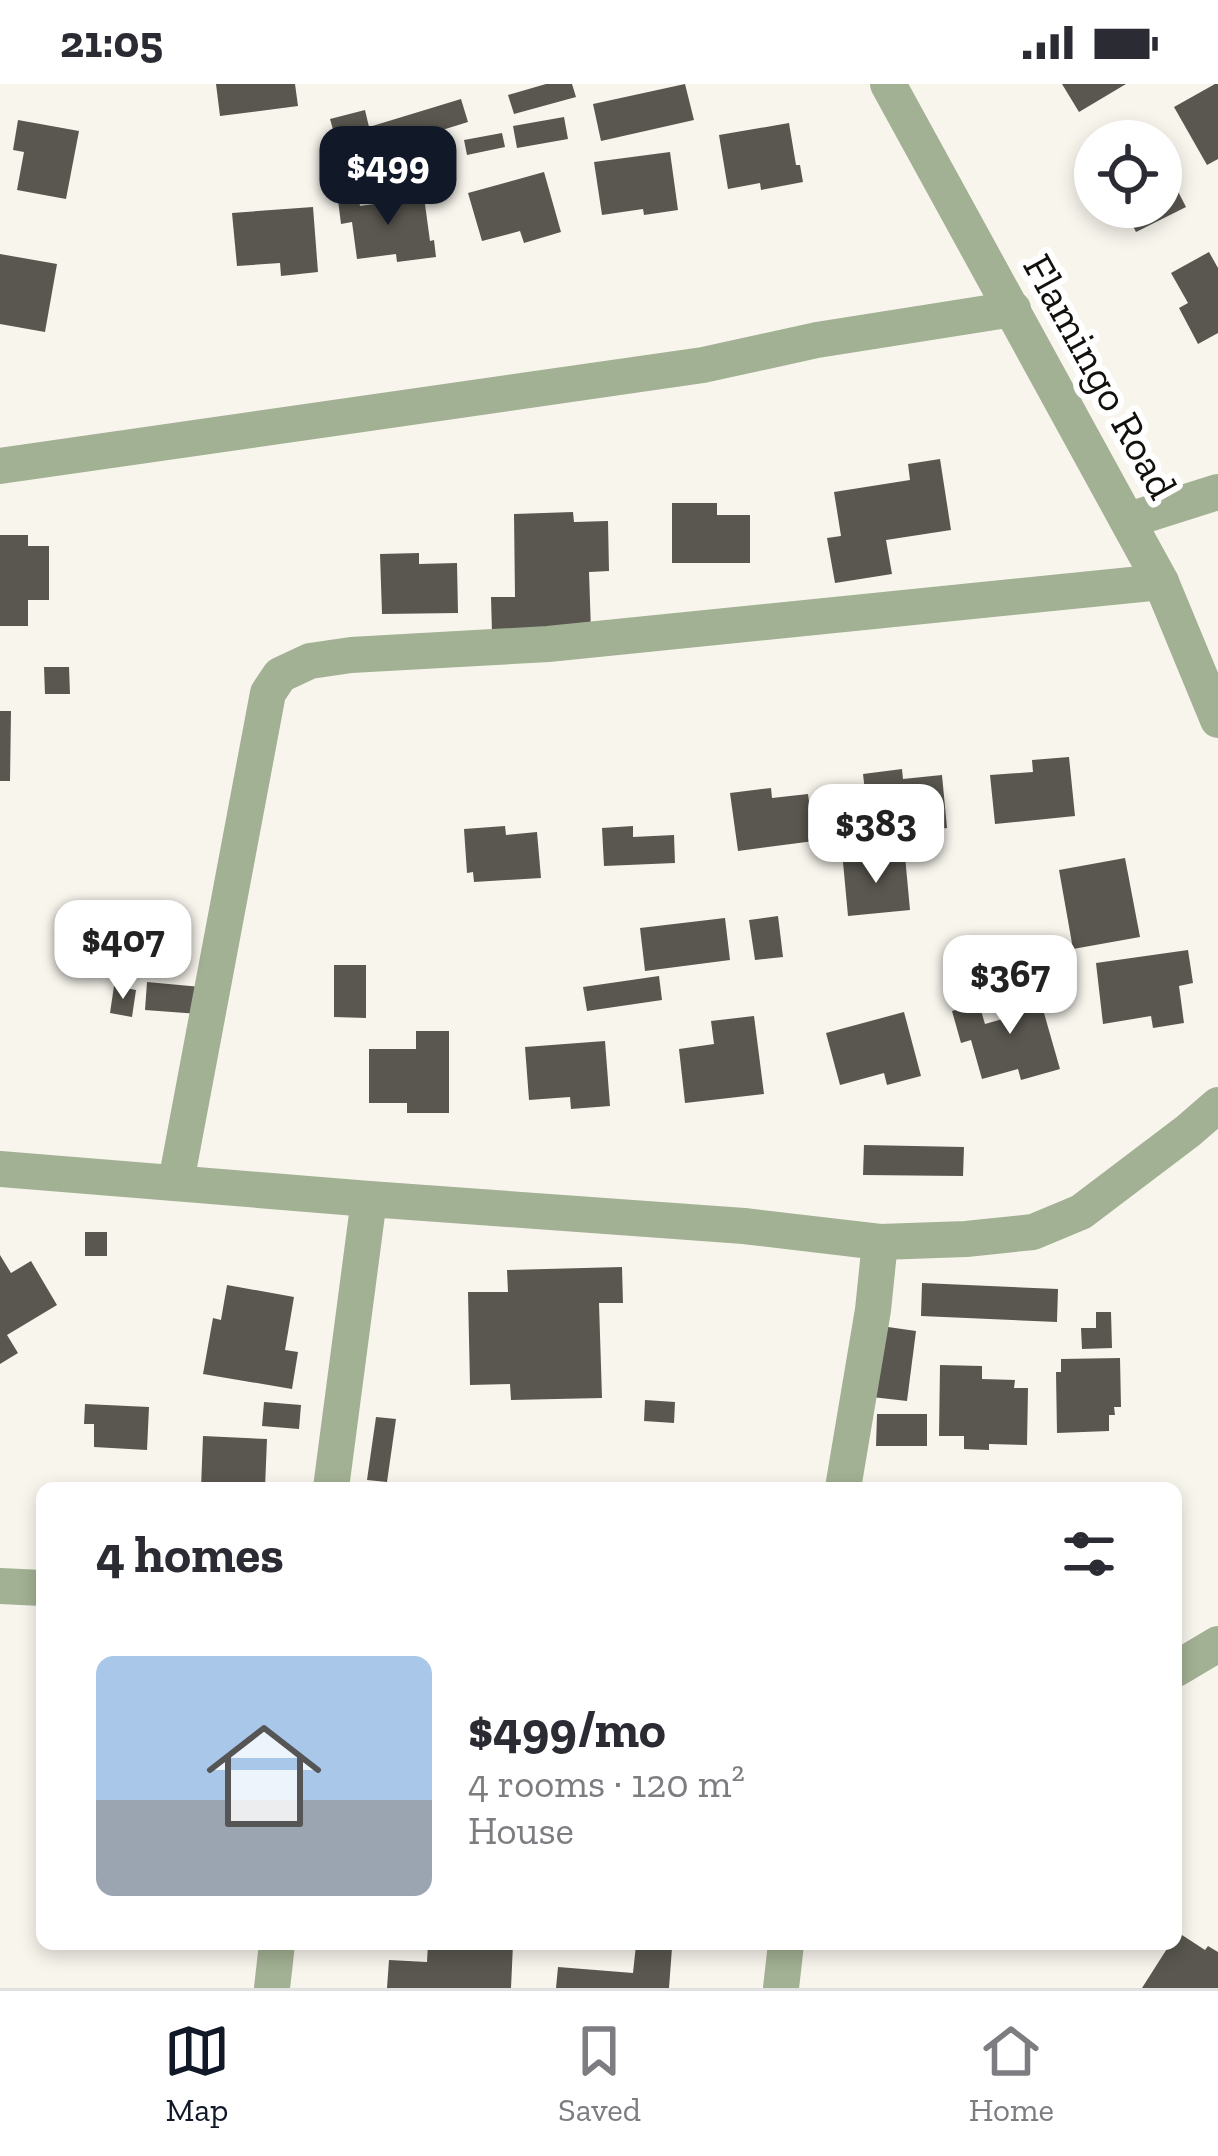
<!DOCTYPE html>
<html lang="en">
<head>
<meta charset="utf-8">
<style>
	:root { --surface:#fff; --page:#f7f7f7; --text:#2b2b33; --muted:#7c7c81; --line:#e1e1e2; --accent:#111827 }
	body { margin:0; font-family:"Zilla Slab",serif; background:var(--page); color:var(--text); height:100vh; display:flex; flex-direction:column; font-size:45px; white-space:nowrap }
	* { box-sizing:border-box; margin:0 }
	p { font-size:39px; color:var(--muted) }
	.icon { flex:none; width:66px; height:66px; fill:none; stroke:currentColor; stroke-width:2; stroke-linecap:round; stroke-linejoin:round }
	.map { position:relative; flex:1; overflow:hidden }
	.details { position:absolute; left:36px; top:1398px; width:1146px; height:468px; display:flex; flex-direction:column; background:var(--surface); border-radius:18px; box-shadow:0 6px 18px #0003 }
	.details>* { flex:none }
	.buttons { position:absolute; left:1074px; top:36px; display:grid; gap:24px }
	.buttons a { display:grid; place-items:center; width:108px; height:108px; border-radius:50%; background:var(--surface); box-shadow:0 6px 18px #0003; font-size:60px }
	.price { position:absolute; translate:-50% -102px; padding:0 27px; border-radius:24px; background:#fff; color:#222; font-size:39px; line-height:78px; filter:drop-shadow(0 3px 6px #0008) }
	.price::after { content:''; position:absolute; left:50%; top:72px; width:36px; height:27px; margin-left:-18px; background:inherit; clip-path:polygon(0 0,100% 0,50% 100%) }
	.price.selected { background:var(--accent); color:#fff }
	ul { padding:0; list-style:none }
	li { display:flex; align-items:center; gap:36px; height:300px; padding:0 60px }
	li span { display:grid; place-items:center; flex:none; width:336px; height:240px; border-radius:18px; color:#555 }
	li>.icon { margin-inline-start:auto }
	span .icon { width:144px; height:144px; fill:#fffc; stroke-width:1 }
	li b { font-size:51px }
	h2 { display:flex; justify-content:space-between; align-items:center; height:144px; padding:0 60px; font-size:51px }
	.status { display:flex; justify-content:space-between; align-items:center; height:84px; padding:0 60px; background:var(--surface); direction:ltr }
	.status svg { height:33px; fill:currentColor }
	.dock { display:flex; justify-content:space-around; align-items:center; height:168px; border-top:3px solid var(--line); background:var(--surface); font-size:33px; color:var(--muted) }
	.dock a { display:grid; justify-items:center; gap:6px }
	.dock .selected { color:var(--accent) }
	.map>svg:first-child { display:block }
	.building { fill:#5a5750 }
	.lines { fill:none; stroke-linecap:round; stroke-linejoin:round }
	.minor { stroke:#a2b093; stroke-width:36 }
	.labels { text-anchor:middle; stroke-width:12; stroke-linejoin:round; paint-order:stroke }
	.street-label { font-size:42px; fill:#12110e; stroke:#fff }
</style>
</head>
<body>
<div class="status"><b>21:05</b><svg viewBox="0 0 49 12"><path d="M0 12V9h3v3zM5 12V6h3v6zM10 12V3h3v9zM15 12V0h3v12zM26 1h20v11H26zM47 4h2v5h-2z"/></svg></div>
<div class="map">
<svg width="1218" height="1904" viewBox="0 0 1218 1904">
	<rect width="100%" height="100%" fill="#f8f5ed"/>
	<!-- building -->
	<g class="building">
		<path d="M216,0H295L298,22L220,32Z"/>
		<path d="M546,0H572L576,13L514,30L508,11Z"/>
		<path d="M685,0L694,36L601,57L593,20Z"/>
		<path d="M1062,0H1126L1079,28Z"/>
		<path d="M1215,0H1218V75L1207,81L1174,23Z"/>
		<path d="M461,15L468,38L342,77L330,35L365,26L369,43Z"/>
		<path d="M564,33L568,55L517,64L513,42Z"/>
		<path d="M18,36L79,47L66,115L17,106L24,68L13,66Z"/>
		<path d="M789,39L796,81H800L803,98L761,106L760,99L728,105L719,51Z"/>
		<path d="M502,49L505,63L467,71L464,56Z"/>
		<path d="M670,68L678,126L644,131L643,125L602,131L594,78Z"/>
		<path d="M1161,74L1186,123L1136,148L1123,123H1161Z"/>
		<path d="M544,88L561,148L524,159L520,147L482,157L468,109Z"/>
		<path d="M357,105L360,122L424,113L430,157L434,156L436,173L397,178L396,170L357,175L352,138L341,140L337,108Z"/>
		<path d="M313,123L318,188L281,192L280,179L237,182L232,129Z"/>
		<path d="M1209,168L1218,184V249L1198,260L1179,224L1188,219L1171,189Z"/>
		<path d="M0,170L57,180L45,248L0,240Z"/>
		<path d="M940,375L951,446L886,456L892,490L835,499L827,454L841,452L834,408L910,396L908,380Z"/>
		<path d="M672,419H717V431H750V479H672Z"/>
		<path d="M573,428L574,438L608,437L609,487L589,488L591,547L492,549L491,513H515L514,430Z"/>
		<path d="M0,451H28V462H49V516H28V542H0Z"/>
		<path d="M419,469V480L457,479L458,529L382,530L380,470Z"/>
		<path d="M44,583H69L70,610H45Z"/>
		<path d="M0,627H11L10,697H0Z"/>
		<path d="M1069,673L1075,732L995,740L990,691L1033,688L1032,676Z"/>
		<path d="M902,685L903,695L942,691L947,744L870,752L863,690Z"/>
		<path d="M771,704L772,714L808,710L814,757L738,767L730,709Z"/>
		<path d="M505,742L506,751L537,748L541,794L474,798L473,788L467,789L464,745Z"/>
		<path d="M633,742V753L674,751L675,779L604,782L602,744Z"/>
		<path d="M905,772L910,826L848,832L843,778Z"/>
		<path d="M1125,774L1140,853L1073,865L1059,786Z"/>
		<path d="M778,832L783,873L755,876L749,836Z"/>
		<path d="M725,834L730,876L645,887L640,844Z"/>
		<path d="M1188,866L1193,899L1179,902L1184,939L1153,944L1151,932L1103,940L1096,879Z"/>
		<path d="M334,881H366V934L334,933Z"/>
		<path d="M659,892L662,916L587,927L583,903Z"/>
		<path d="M147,898L201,903L199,930L145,926Z"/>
		<path d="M1036,901L1060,985L1021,996L1018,985L982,995L971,956L961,959L952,927L979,920L985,940L1006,934L1000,911Z"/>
		<path d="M114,902L136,906L132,933L110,929Z"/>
		<path d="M904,928L921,992L887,1001L884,989L840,1001L826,949Z"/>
		<path d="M754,932L764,1010L685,1019L679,965L714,960L711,937Z"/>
		<path d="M416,947H449V1029H407V1019H369V965H416Z"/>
		<path d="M605,957L610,1022L571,1025L570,1013L529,1016L525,963Z"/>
		<path d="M864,1061L964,1063L963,1092L863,1091Z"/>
		<rect x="85" y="1148" width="22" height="24"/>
		<path d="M0,1171L11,1189L31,1177L57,1221L7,1251L18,1269L0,1280Z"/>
		<path d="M622,1183L623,1219H599L602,1314L511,1316L510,1300L470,1301L468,1208H508L507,1186Z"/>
		<path d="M922,1199L1058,1205L1057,1238L921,1232Z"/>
		<path d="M227,1201L294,1213L285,1266L298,1268L292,1305L203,1290L213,1234L221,1236Z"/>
		<path d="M1096,1228H1111L1112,1264L1082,1265L1081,1244H1096Z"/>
		<path d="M881,1242L916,1247L907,1317L872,1313Z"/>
		<path d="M1120,1274L1121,1323H1114L1115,1331H1109V1347L1057,1349L1056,1288H1061V1275Z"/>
		<path d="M940,1281L982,1282V1295L1015,1296L1014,1304H1028L1027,1361L989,1360V1366L964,1365V1352H939Z"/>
		<path d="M645,1316L675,1318L674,1339L644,1337Z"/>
		<path d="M264,1318L301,1321L299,1345L262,1342Z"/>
		<path d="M85,1320L149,1323L147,1366L94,1363V1340H84Z"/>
		<path d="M877,1330H927V1362H876Z"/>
		<path d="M376,1333L396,1335L387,1398L367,1396Z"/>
		<path d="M203,1352L267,1355L265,1404H201Z"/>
		<path d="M1182,1851L1205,1866L1208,1862L1218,1868V1904H1142L1170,1860H1176Z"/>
		<path d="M428,1860H513L511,1904H387L389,1876L427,1878Z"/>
		<path d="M636,1861L672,1864L669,1904H556L558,1883L633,1889Z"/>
	</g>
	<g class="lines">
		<!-- minor -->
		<g class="minor">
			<path d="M888,0L1161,498L1218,636"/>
			<path d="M0,382L703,281L817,256L1013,225"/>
			<path d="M1129,436L1218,408"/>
			<path d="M0,1085L369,1115L744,1142L880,1158L966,1155L1033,1148L1081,1128L1188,1047L1218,1021"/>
			<path d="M176,1098L268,609L280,591L310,577L351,571L548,560L1161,498"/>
			<path d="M331,1404L369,1115"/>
			<path d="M843,1404L873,1226L880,1158"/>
			<path d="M0,1502L42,1504"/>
			<path d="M1176,1585L1218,1560"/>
			<path d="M272,1904L277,1860"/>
			<path d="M781,1904L786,1860"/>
		</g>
	</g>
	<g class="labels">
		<!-- street labels -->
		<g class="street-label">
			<text transform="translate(1101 292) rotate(61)" y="15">Flamingo Road</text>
		</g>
	</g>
</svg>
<div class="buttons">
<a><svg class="icon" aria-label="locate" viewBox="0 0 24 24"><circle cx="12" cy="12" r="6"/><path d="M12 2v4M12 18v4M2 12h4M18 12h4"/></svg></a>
</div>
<b class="price selected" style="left:388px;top:144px">$499</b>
<b class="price" style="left:876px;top:802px">$383</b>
<b class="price" style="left:123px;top:918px">$407</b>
<b class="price" style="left:1010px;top:953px">$367</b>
<section class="details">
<h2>4 homes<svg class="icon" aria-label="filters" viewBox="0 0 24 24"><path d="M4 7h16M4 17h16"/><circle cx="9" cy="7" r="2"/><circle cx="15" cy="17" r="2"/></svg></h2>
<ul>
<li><span style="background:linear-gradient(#a9c7e8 60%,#9aa5b1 0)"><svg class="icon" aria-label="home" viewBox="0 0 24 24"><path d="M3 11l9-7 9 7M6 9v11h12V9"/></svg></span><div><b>$499/mo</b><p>4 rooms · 120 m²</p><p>House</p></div></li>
</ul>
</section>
</div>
<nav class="dock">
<a class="selected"><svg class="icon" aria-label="map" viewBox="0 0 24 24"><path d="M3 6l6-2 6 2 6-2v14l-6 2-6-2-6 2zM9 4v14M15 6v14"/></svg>Map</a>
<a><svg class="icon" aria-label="saved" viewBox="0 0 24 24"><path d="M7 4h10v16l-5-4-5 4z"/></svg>Saved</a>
<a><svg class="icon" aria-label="home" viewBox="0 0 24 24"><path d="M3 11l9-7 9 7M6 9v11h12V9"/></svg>Home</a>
</nav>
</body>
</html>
